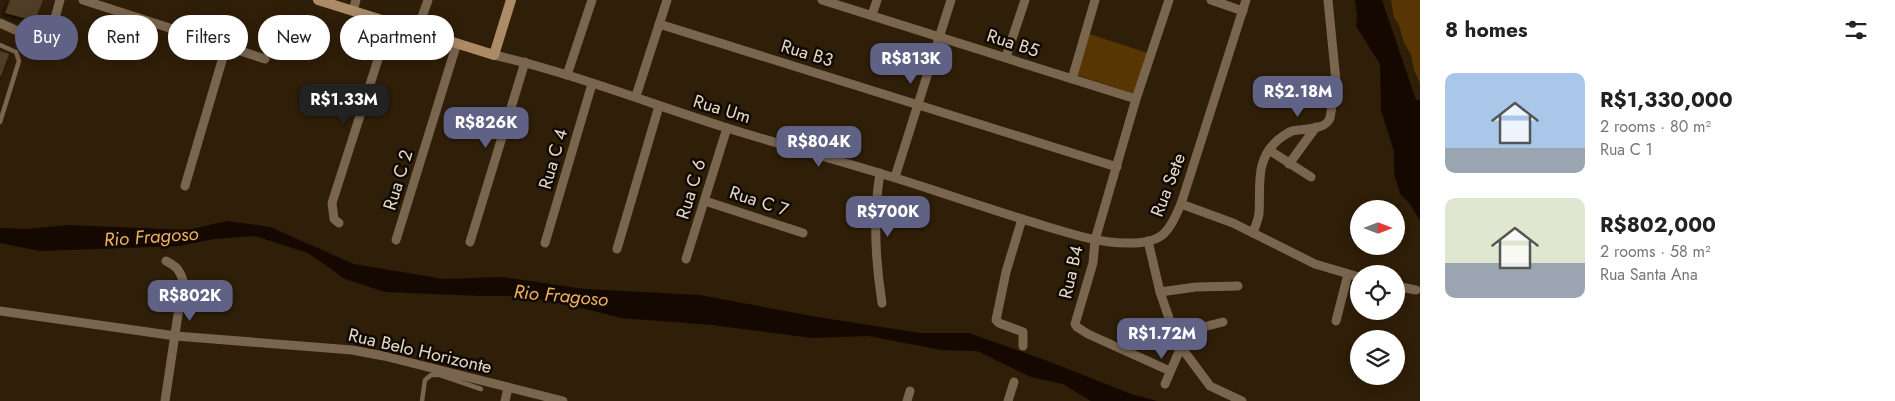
<!DOCTYPE html>
<html lang="en">
<head>
<meta charset="utf-8">
<style>
	:root { --surface:#fff; --page:#f2f2f2; --text:#222; --muted:#767676; --accent:#5f6284 }
	body { margin:0; font-family:Jost,sans-serif; background:var(--page); color:var(--text); height:100vh; display:flex; flex-direction:column; font-size:19px; white-space:nowrap }
	* { box-sizing:border-box; margin:0 }
	p { font-size:16px; color:var(--muted) }
	.icon { flex:none; width:28px; height:28px; fill:none; stroke:currentColor; stroke-width:2; stroke-linecap:round; stroke-linejoin:round }
	.map { position:relative; flex:1; overflow:hidden }
	.panel { display:flex; flex-direction:column; background:var(--surface); width:475px }
	.panel>* { flex:none }
	.hud { position:absolute; left:15px; top:15px; width:475px; height:45px; display:flex; gap:10px }
	.needle { width:32px; rotate:90deg }
	.buttons { position:absolute; left:1350px; top:200px; display:grid; gap:10px }
	.buttons a { display:grid; place-items:center; width:55px; height:55px; border-radius:50%; background:var(--surface); box-shadow:0 2px 12px #0003; font-size:25px }
	.price { position:absolute; translate:-50% -42px; padding:0 11px; border-radius:10px; background:var(--accent); color:#fff; font-size:16px; line-height:32px; filter:drop-shadow(0 1px 2px #0008) }
	.price::after { content:''; position:absolute; left:50%; top:30px; width:15px; height:11px; margin-left:-8px; background:inherit; clip-path:polygon(0 0,100% 0,50% 100%) }
	.price.selected { background:#222; color:#fff }
	ul { padding:0; list-style:none }
	li { display:flex; align-items:center; gap:15px; height:125px; padding:0 25px }
	li span { display:grid; place-items:center; flex:none; width:140px; height:100px; border-radius:10px; color:#555 }
	li>.icon { margin-inline-start:auto }
	span .icon { width:60px; height:60px; fill:#fffc; stroke-width:1 }
	li b { font-size:21px }
	h2 { display:flex; justify-content:space-between; align-items:center; height:60px; padding:0 25px; font-size:21px }
	.pill { padding:0 18px; border-radius:22px; background:var(--surface); box-shadow:0 2px 12px #0003; font-size:18px; line-height:45px }
	.pill.selected { background:var(--accent); color:#fff }
	main { display:flex; flex:1; min-height:0 }
	.map>svg:first-child { display:block }
	.green { fill:#583604 }
	.water { fill:#150800 }
	.building { fill:#503d28; filter:url(#shadow) }
	.lines { fill:none; stroke-linecap:round; stroke-linejoin:round }
	.lane { stroke:#7a654e; stroke-width:4.5 }
	.street { stroke:#7a654e; stroke-width:9 }
	.secondary { stroke:#ac8b66; stroke-width:10 }
	.labels { text-anchor:middle; stroke-width:5; stroke-linejoin:round; paint-order:stroke }
	.street-label { font-size:18px; fill:#e5d9cc; stroke:#110a03 }
	.water-label { font-size:19px; font-style:italic; fill:#f3af5e; stroke:#110a03 }
</style>
</head>
<body>
<main>
<div class="map">
<svg width="1420" height="401" viewBox="0 0 1420 401">
	<defs>
		<filter id="shadow"><feDropShadow dx="-2.5" dy="2.5" stdDeviation="2.5" flood-color="#0009"/></filter>
	</defs>
	<rect width="100%" height="100%" fill="#2f1e08"/>
	<!-- green -->
	<g class="green">
		<path d="M1391,0H1420V83L1414,70L1411,54L1404,43L1399,25L1394,18Z"/>
		<path d="M1089,34L1148,53L1135,94L1077,75Z"/>
	</g>
	<!-- water -->
	<g class="water">
		<path d="M1355,0H1382L1416,100H1420V221L1410,204L1400,194L1394,173V152L1381,110L1380,64L1356,26L1357,16Z"/>
		<path d="M227,221L270,227L354,264L444,279L503,277L584,289L700,295L817,317L920,333H969L1053,363L1131,394L1157,401H1091L1063,384L1031,377L977,351L941,350L868,336L812,338L712,325L621,318L574,306L521,296H483L385,292L345,279L308,253L255,236L214,239L179,246L40,251L0,243V228L29,229L67,225L187,230Z"/>
	</g>
	<!-- building -->
	<g class="building">
		<path d="M10,0H43L35,21L5,13Z"/>
		<path d="M0,51L9,54L1,76H0Z"/>
	</g>
	<g class="lines">
		<!-- lane -->
		<g class="lane">
			<path d="M0,45L16,52L19,61L0,122"/>
			<path d="M422,401L425,380L431,375H440L481,389"/>
		</g>
		<!-- street -->
		<g class="street">
			<path d="M83,0L265,59"/>
			<path d="M822,0L1136,99"/>
			<path d="M1169,0L1136,99L1095,240L1093,263L1075,324L1077,327L1088,334L1170,371"/>
			<path d="M1211,0L1243,11"/>
			<path d="M353,11L356,0"/>
			<path d="M872,15L877,0"/>
			<path d="M0,23C12,28 42,46 50,30C55,21 57,10 60,0"/>
			<path d="M659,24L1117,167"/>
			<path d="M417,31L428,0"/>
			<path d="M494,55C572,73 648,103 724,127C791,148 860,166 927,188C966,201 1005,214 1045,226C1072,234 1101,244 1130,243C1164,243 1169,231 1181,204L1246,0"/>
			<path d="M1006,57L1025,0"/>
			<path d="M567,75L592,0"/>
			<path d="M1072,79L1095,0"/>
			<path d="M636,96L667,0"/>
			<path d="M1269,150L1311,177"/>
			<path d="M1289,164L1316,127"/>
			<path d="M880,173C873,216 875,259 882,303"/>
			<path d="M895,177L951,0"/>
			<path d="M185,186L226,47"/>
			<path d="M705,201L803,233"/>
			<path d="M1181,204L1233,223L1315,264L1359,277"/>
			<path d="M1022,219L1006,272L996,320L999,323L1023,332V346"/>
			<path d="M339,223L334,219L332,203L390,22"/>
			<path d="M1253,233C1255,227 1258,220 1259,214C1261,185 1254,160 1279,139C1283,136 1287,133 1292,131C1304,128 1325,131 1330,118L1336,81L1328,0"/>
			<path d="M396,240L457,43"/>
			<path d="M1148,241L1160,292L1171,324L1181,347L1210,386L1242,401"/>
			<path d="M470,242L525,62"/>
			<path d="M545,243L592,84"/>
			<path d="M617,249L659,106"/>
			<path d="M686,259L727,128"/>
			<path d="M1396,286L1416,290"/>
			<path d="M1160,292L1196,287L1238,286"/>
			<path d="M0,311L176,336L352,350L384,356L563,401"/>
			<path d="M1336,321L1348,274"/>
			<path d="M1175,334L1223,322"/>
			<path d="M1165,384L1181,347"/>
			<path d="M165,401L183,281C180,270 176,266 166,261"/>
			<path d="M505,401L508,388"/>
			<path d="M907,401L910,391"/>
			<path d="M1008,401L1014,382"/>
		</g>
		<!-- secondary -->
		<path class="secondary" d="M318,0L494,55L511,0"/>
	</g>
	<g class="labels">
		<!-- street labels -->
		<g class="street-label">
			<text transform="translate(1013 43) rotate(18)" y="6">Rua B5</text>
			<text transform="translate(807 53) rotate(17)" y="6">Rua B3</text>
			<text transform="translate(722 109) rotate(17)" y="6">Rua Um</text>
			<text transform="translate(553 159) rotate(-74)" y="6">Rua C 4</text>
			<text transform="translate(398 180) rotate(-73)" y="6">Rua C 2</text>
			<text transform="translate(1168 185) rotate(-69)" y="6">Rua Sete</text>
			<text transform="translate(691 189) rotate(-73)" y="6">Rua C 6</text>
			<text transform="translate(759 201) rotate(18)" y="6">Rua C 7</text>
			<text transform="translate(1071 272) rotate(-77)" y="6">Rua B4</text>
			<text transform="translate(420 351) rotate(13)" y="6">Rua Belo Horizonte</text>
		</g>
		<!-- water labels -->
		<g class="water-label">
			<text transform="translate(151 236) rotate(-4)" y="7">Rio Fragoso</text>
			<text transform="translate(561 295) rotate(5)" y="7">Rio Fragoso</text>
		</g>
	</g>
</svg>
<div class="buttons">
<a><svg class="needle" viewBox="-14 -14 28 28"><path d="M0-13l5 13h-10z" fill="#e53935"/><path d="M0 13l5-13h-10z" fill="#767676"/></svg></a>
<a><svg class="icon" aria-label="locate" viewBox="0 0 24 24"><circle cx="12" cy="12" r="6"/><path d="M12 2v4M12 18v4M2 12h4M18 12h4"/></svg></a>
<a><svg class="icon" aria-label="layers" viewBox="0 0 24 24"><path d="M12 4l9 5-9 5-9-5zM3 14l9 5 9-5"/></svg></a>
</div>
<b class="price" style="left:911px;top:85px">R$813K</b>
<b class="price" style="left:1298px;top:118px">R$2.18M</b>
<b class="price selected" style="left:344px;top:126px">R$1.33M</b>
<b class="price" style="left:486px;top:149px">R$826K</b>
<b class="price" style="left:819px;top:168px">R$804K</b>
<b class="price" style="left:888px;top:238px">R$700K</b>
<b class="price" style="left:190px;top:322px">R$802K</b>
<b class="price" style="left:1162px;top:360px">R$1.72M</b>
<div class="hud">
<a class="pill selected">Buy</a>
<a class="pill">Rent</a>
<a class="pill">Filters</a>
<a class="pill">New</a>
<a class="pill">Apartment</a>
</div>
</div>
<section class="panel">
<h2>8 homes<svg class="icon" aria-label="filters" viewBox="0 0 24 24"><path d="M4 7h16M4 17h16"/><circle cx="9" cy="7" r="2"/><circle cx="15" cy="17" r="2"/></svg></h2>
<ul>
<li><span style="background:linear-gradient(#a9c7e8 75%,#9aa5b1 0)"><svg class="icon" aria-label="home" viewBox="0 0 24 24"><path d="M3 11l9-7 9 7M6 9v11h12V9"/></svg></span><div><b>R$1,330,000</b><p>2 rooms · 80 m²</p><p>Rua C 1</p></div></li>
<li><span style="background:linear-gradient(#dfe7d0 65%,#9aa5b1 0)"><svg class="icon" aria-label="home" viewBox="0 0 24 24"><path d="M3 11l9-7 9 7M6 9v11h12V9"/></svg></span><div><b>R$802,000</b><p>2 rooms · 58 m²</p><p>Rua Santa Ana</p></div></li>
</ul>
</section>
</main>
</body>
</html>
